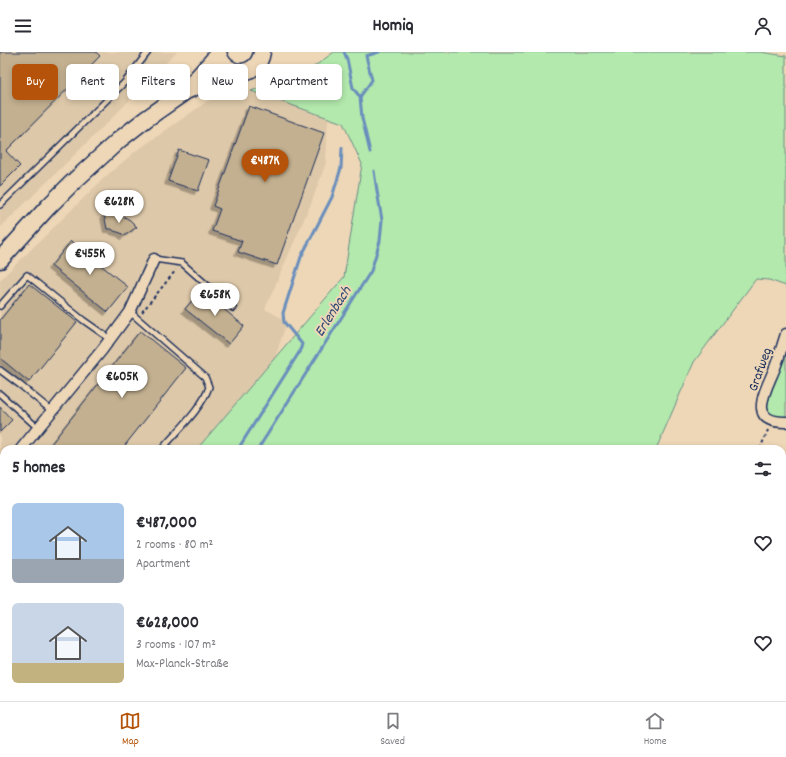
<!DOCTYPE html>
<html lang="en">
<head>
<meta charset="utf-8">
<style>
	:root { --surface:#fff; --page:#f7f7f7; --text:#2b2b33; --muted:#7c7c81; --line:#e1e1e2; --accent:#b45309 }
	body { margin:0; font-family:Dekko,sans-serif; background:var(--page); color:var(--text); height:100vh; display:flex; flex-direction:column; font-size:15px; white-space:nowrap }
	* { box-sizing:border-box; margin:0 }
	p { font-size:13px; color:var(--muted) }
	.icon { flex:none; width:22px; height:22px; fill:none; stroke:currentColor; stroke-width:2; stroke-linecap:round; stroke-linejoin:round }
	.map { position:relative; flex:1; overflow:hidden }
	.drawer { position:absolute; left:0px; top:393px; width:786px; height:256px; display:flex; flex-direction:column; background:var(--surface); border-radius:12px 12px 0 0; box-shadow:0 2px 6px #0003 }
	.drawer>* { flex:none }
	.banner { position:absolute; left:12px; top:12px; width:400px; height:36px; display:flex; gap:8px }
	.price { position:absolute; translate:-50% -34px; padding:0 9px; border-radius:14px; background:#fff; color:#222; font-size:13px; line-height:26px; filter:drop-shadow(0 1px 2px #0008) }
	.price::after { content:''; position:absolute; left:50%; top:24px; width:12px; height:9px; margin-left:-6px; background:inherit; clip-path:polygon(0 0,100% 0,50% 100%) }
	.price.current { background:var(--accent); color:#fff }
	ul { padding:0; list-style:none }
	li { display:flex; align-items:center; gap:12px; height:100px; padding:0 12px }
	li span { display:grid; place-items:center; flex:none; width:112px; height:80px; border-radius:6px; color:#555 }
	li>.icon { margin-inline-start:auto }
	span .icon { width:48px; height:48px; fill:#fffc; stroke-width:1 }
	li b { font-size:17px }
	h2 { display:flex; justify-content:space-between; align-items:center; height:48px; padding:0 12px; font-size:17px }
	.pill { padding:0 14px; border-radius:6px; background:var(--surface); box-shadow:0 2px 6px #0003; font-size:14px; line-height:36px }
	.pill.current { background:var(--accent); color:#fff }
	header { display:flex; justify-content:space-between; align-items:center; height:52px; padding:0 12px; background:var(--surface); font-size:18px; font-weight:700 }
	.menu { display:flex; justify-content:space-around; align-items:center; height:56px; border-top:1px solid var(--line); background:var(--surface); font-size:11px; color:var(--muted) }
	.menu a { display:grid; justify-items:center; gap:2px }
	.menu .current { color:var(--accent) }
	.map>svg:first-child { display:block }
	.built { fill:#ddc8a9 }
	.green { fill:#b3e9ac; stroke:#678c85 }
	.lines { fill:none; stroke-linecap:round; stroke-linejoin:round }
	.stream { stroke:#6a8ebc; stroke-width:3 }
	.building { fill:#c3b090; stroke:#1b2f5e; filter:url(#shadow) }
	.service-casing { stroke:#1b2f5e; stroke-width:8 }
	.minor-casing { stroke:#1b2f5e; stroke-width:13 }
	.primary-casing { stroke:#1b2f5e; stroke-width:19 }
	.path { stroke:#1b2f5e; stroke-width:2; stroke-dasharray:3 3; stroke-linecap:butt }
	.service { stroke:#eed7b7; stroke-width:5 }
	.minor { stroke:#eed7b7; stroke-width:10 }
	.primary { stroke:#eed7b7; stroke-width:16 }
	.labels { text-anchor:middle; stroke-width:4; stroke-linejoin:round; paint-order:stroke }
	.street-label { font-size:14px; fill:#1b2f5e; stroke:#eed7b7 }
	.water-label { font-size:15px; font-style:italic; fill:#2f4775; stroke:#eed7b7 }
</style>
</head>
<body>
<header><svg class="icon" aria-label="menu" viewBox="0 0 24 24"><path d="M4 6h16M4 12h16M4 18h16"/></svg>Homiq<svg class="icon" aria-label="person" viewBox="0 0 24 24"><circle cx="12" cy="8" r="4"/><path d="M4 21q1-7 8-7t8 7"/></svg></header>
<div class="map">
<svg width="786" height="649" viewBox="0 0 786 649">
	<defs>
		<filter id="shadow"><feDropShadow dx="-3.5" dy="3.5" stdDeviation="0" flood-color="#0004"/></filter>
	</defs>
	<rect width="100%" height="100%" fill="#eed7b7"/>
	<filter id="ink" filterUnits="userSpaceOnUse"><feTurbulence type="fractalNoise" baseFrequency=".025" numOctaves="2"/><feDisplacementMap in="SourceGraphic" scale="8" xChannelSelector="R" yChannelSelector="G"/><feConvolveMatrix kernelMatrix="1 2 1 2 8 2 1 2 1" color-interpolation-filters="sRGB"/></filter>
	<g filter="url(#ink)">
		<!-- built -->
		<g class="built">
			<path d="M0,0H177L109,69L0,176Z"/>
			<path d="M327,14L328,66L326,111L312,149L265,257L287,269L275,306L197,397H4V503H0V228L105,125L136,99L218,42L234,45L268,32L283,18Z"/>
			<path d="M0,537L4,538V645H53L51,649H0Z"/>
		</g>
		<!-- green -->
		<g class="green">
			<path d="M334,0H760L786,4V234L769,228L756,227L694,310L656,397H197L344,225L362,112L343,71L251,39L311,17Z"/>
			<path d="M786,292V368L772,365L767,359V344Z"/>
			<path d="M0,503H4V538L0,537Z"/>
			<path d="M53,645H657L660,649H51Z"/>
		</g>
		<g class="lines">
			<!-- stream -->
			<g class="stream">
				<path d="M344,0L347,7L353,36L360,45L362,66L370,100"/>
				<path d="M360,45L372,28L366,4L379,0"/>
				<path d="M238,397L300,299L302,292L284,270L283,261L301,205L332,145L341,116L342,96"/>
				<path d="M258,397L371,219L380,189L382,168L377,139L374,119"/>
				<path d="M147,649L149,645"/>
				<path d="M173,649L174,645"/>
			</g>
		</g>
		<!-- building -->
		<g class="building">
			<path d="M0,0H96L100,4L6,99L20,114L0,134Z"/>
			<path d="M249,54L324,81L277,213L238,200L242,189L212,179L220,157L213,154Z"/>
			<path d="M179,98L209,108L198,139L168,129Z"/>
			<path d="M110,161L121,163L130,168L137,175L124,184L121,181L114,179L112,177H107L104,162Z"/>
			<path d="M71,189L128,235L108,260L51,214Z"/>
			<path d="M29,232L77,270L29,330L0,306V268Z"/>
			<path d="M201,238L244,274L229,292L185,257Z"/>
			<path d="M140,279L186,316L122,397H47Z"/>
			<path d="M0,355L12,368L0,380Z"/>
		</g>
		<g class="lines">
			<defs>
				<g id="service">
					<path d="M0,153L125,30L148,0"/>
					<path d="M154,207L182,211L233,256"/>
					<path d="M0,254L27,223L83,268L110,287"/>
					<path d="M130,260L205,325L209,335C201,358 178,378 162,397"/>
					<path d="M0,318L20,333L52,359"/>
					<path d="M0,342L38,376"/>
					<path d="M0,496H4"/>
				</g>
				<g id="minor">
					<path d="M786,282C782,294 779,306 774,318C766,338 746,371 786,370"/>
					<path d="M21,397L102,298L130,260L154,207"/>
					<path d="M0,420L4,415"/>
				</g>
				<g id="primary">
					<path d="M218,0C223,26 258,27 262,0"/>
					<path d="M188,36L214,7L218,0"/>
					<path d="M0,208L48,155L72,131L119,88L146,67L186,39L204,31L224,21L232,19"/>
				</g>
			</defs>
			<!-- service casing -->
			<use href="#service" class="service-casing"/>
			<!-- minor casing -->
			<use href="#minor" class="minor-casing"/>
			<!-- primary casing -->
			<use href="#primary" class="primary-casing"/>
			<!-- path -->
			<g class="path">
				<path d="M154,44L179,25"/>
				<path d="M142,260L176,218"/>
				<path d="M760,397L768,378"/>
				<path d="M0,520L4,521"/>
			</g>
			<!-- service -->
			<use href="#service" class="service"/>
			<!-- minor -->
			<use href="#minor" class="minor"/>
			<!-- primary -->
			<use href="#primary" class="primary"/>
		</g>
	</g>
	<g class="labels">
		<!-- street labels -->
		<g class="street-label">
			<text transform="translate(759 317) rotate(-70)" y="5">Grafweg</text>
		</g>
		<!-- water labels -->
		<g class="water-label">
			<text transform="translate(332 259) rotate(-58)" y="5">Erlenbach</text>
		</g>
	</g>
</svg>
<b class="price current" style="left:265px;top:131px">€487K</b>
<b class="price" style="left:119px;top:172px">€628K</b>
<b class="price" style="left:90px;top:224px">€455K</b>
<b class="price" style="left:215px;top:265px">€658K</b>
<b class="price" style="left:122px;top:347px">€605K</b>
<div class="banner">
<a class="pill current">Buy</a>
<a class="pill">Rent</a>
<a class="pill">Filters</a>
<a class="pill">New</a>
<a class="pill">Apartment</a>
</div>
<section class="drawer">
<h2>5 homes<svg class="icon" aria-label="filters" viewBox="0 0 24 24"><path d="M4 7h16M4 17h16"/><circle cx="9" cy="7" r="2"/><circle cx="15" cy="17" r="2"/></svg></h2>
<ul>
<li><span style="background:linear-gradient(#a9c7e8 70%,#9aa5b1 0)"><svg class="icon" aria-label="home" viewBox="0 0 24 24"><path d="M3 11l9-7 9 7M6 9v11h12V9"/></svg></span><div><b>€487,000</b><p>2 rooms · 80 m²</p><p>Apartment</p></div><svg class="icon" aria-label="heart" viewBox="0 0 24 24"><path d="M12 20l-8-8c-3-5 5-10 8-4 3-6 11-1 8 4z"/></svg></li>
<li><span style="background:linear-gradient(#c9d6e8 75%,#c2b280 0)"><svg class="icon" aria-label="home" viewBox="0 0 24 24"><path d="M3 11l9-7 9 7M6 9v11h12V9"/></svg></span><div><b>€628,000</b><p>3 rooms · 107 m²</p><p>Max-Planck-Straße</p></div><svg class="icon" aria-label="heart" viewBox="0 0 24 24"><path d="M12 20l-8-8c-3-5 5-10 8-4 3-6 11-1 8 4z"/></svg></li>
</ul>
</section>
</div>
<nav class="menu">
<a class="current"><svg class="icon" aria-label="map" viewBox="0 0 24 24"><path d="M3 6l6-2 6 2 6-2v14l-6 2-6-2-6 2zM9 4v14M15 6v14"/></svg>Map</a>
<a><svg class="icon" aria-label="saved" viewBox="0 0 24 24"><path d="M7 4h10v16l-5-4-5 4z"/></svg>Saved</a>
<a><svg class="icon" aria-label="home" viewBox="0 0 24 24"><path d="M3 11l9-7 9 7M6 9v11h12V9"/></svg>Home</a>
</nav>
</body>
</html>
